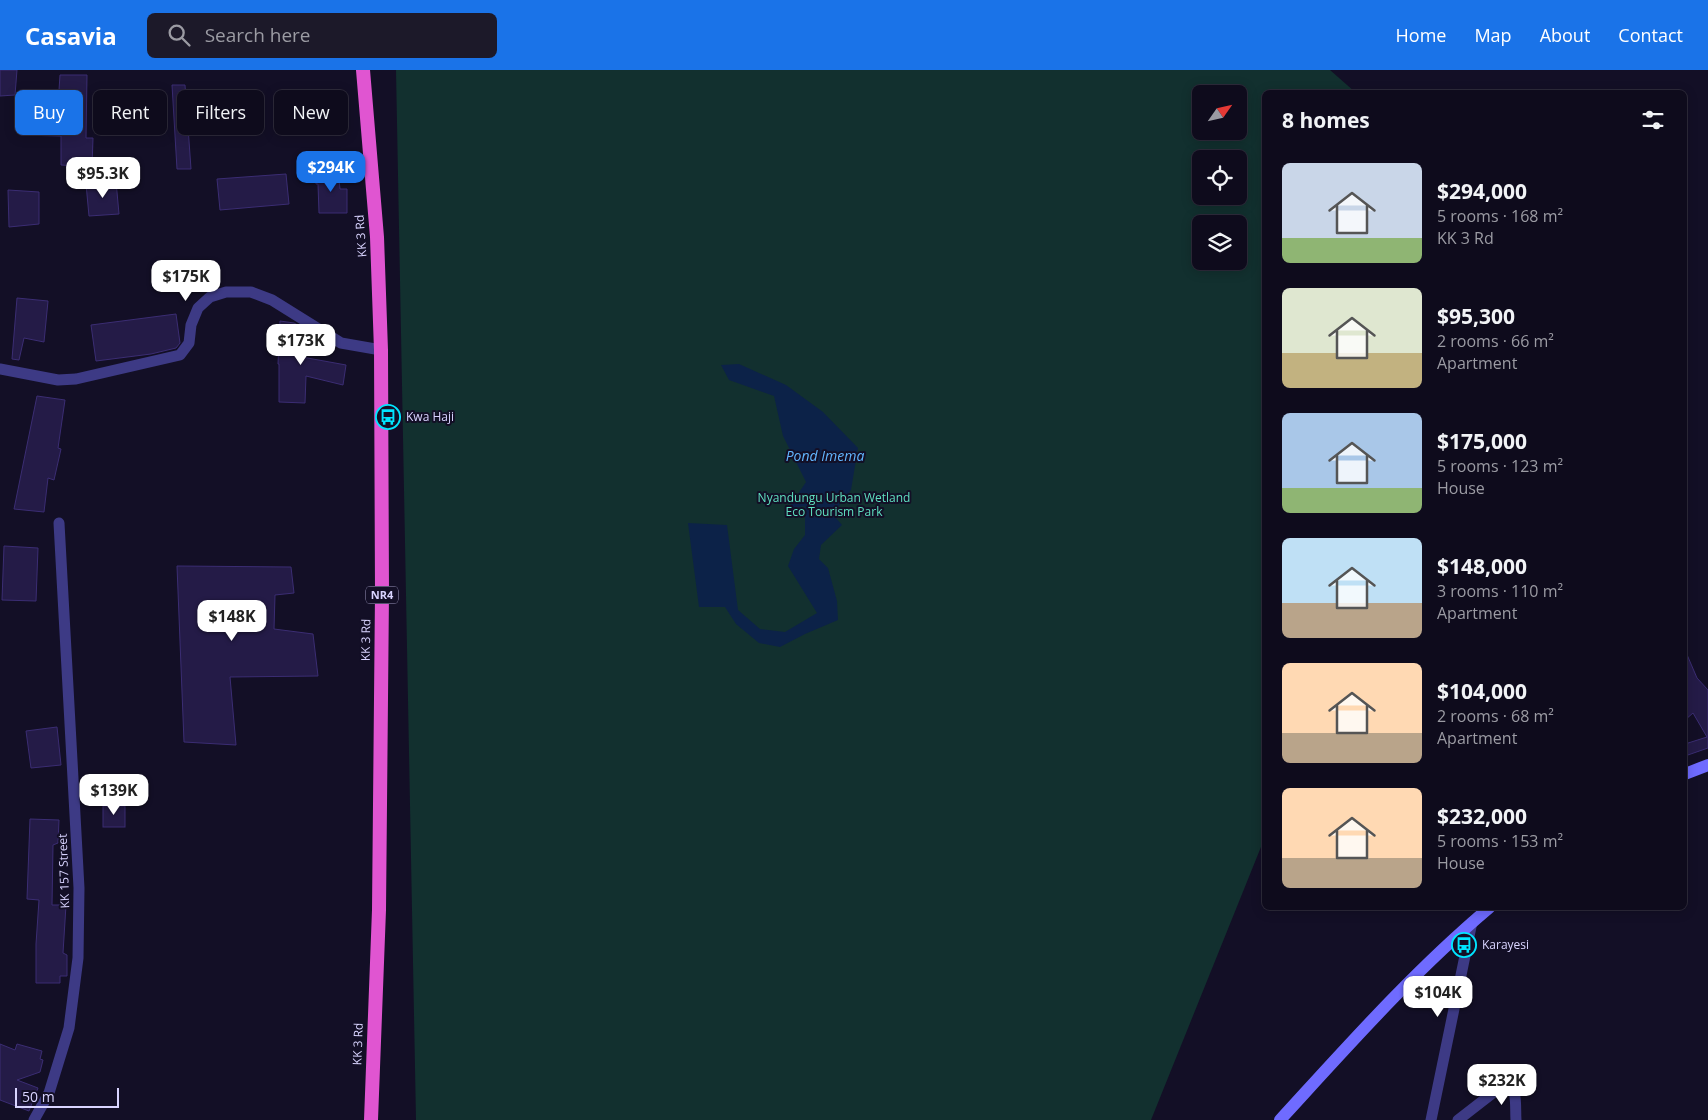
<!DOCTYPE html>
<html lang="en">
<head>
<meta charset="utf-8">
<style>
	:root { --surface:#0e0b1c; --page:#1c1929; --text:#f1f3f6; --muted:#9b9ba3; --line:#2e2b3b; --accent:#1a73e8 }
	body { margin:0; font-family:"Open Sans",sans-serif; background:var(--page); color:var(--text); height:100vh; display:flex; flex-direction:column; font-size:19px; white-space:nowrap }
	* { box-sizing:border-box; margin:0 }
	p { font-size:16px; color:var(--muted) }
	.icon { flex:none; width:28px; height:28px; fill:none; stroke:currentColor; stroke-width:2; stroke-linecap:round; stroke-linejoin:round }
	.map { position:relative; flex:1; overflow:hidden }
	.drawer { position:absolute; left:1262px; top:20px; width:425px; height:820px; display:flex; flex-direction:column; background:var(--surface); border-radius:8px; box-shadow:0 2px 12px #0003,0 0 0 1px var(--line) }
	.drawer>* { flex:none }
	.hud { position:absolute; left:15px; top:20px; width:475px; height:45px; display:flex; gap:10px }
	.needle { width:32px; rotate:56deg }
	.buttons { position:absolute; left:1192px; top:15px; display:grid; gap:10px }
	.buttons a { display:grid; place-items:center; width:55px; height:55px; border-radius:8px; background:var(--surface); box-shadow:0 2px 12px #0003,0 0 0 1px var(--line); font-size:25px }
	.scale { position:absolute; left:15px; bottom:12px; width:104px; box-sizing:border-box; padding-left:5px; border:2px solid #d9d4ff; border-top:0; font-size:14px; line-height:18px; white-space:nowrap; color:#d9d4ff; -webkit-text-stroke:4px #130f26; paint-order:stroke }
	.price { position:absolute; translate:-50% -42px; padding:0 11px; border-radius:10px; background:#fff; color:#222; font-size:16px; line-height:32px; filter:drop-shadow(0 1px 2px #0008) }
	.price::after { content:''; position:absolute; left:50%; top:30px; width:15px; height:11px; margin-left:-8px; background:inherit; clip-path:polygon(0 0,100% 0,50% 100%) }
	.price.current { background:var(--accent); color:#fff }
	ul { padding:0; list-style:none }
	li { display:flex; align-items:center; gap:15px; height:125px; padding:0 20px }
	li span { display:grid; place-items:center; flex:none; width:140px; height:100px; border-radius:8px; color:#555 }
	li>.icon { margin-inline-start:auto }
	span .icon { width:60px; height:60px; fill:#fffc; stroke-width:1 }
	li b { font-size:21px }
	h2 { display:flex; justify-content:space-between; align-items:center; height:60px; padding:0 20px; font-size:21px }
	.chip { padding:0 18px; border-radius:8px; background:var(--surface); box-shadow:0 2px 12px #0003,0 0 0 1px var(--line); font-size:18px; line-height:45px }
	.chip.current { background:var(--accent); color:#fff }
	header { display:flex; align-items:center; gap:30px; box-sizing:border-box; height:70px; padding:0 25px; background:var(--accent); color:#fff }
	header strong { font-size:24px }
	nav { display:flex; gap:28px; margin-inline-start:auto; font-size:18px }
	.search { width:350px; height:45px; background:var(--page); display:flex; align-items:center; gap:12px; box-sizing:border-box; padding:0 18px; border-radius:8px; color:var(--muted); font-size:19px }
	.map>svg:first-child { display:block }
	.green { fill:#12302f; fill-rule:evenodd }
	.water { fill:#0c2248 }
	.building { fill:#241b47; stroke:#3b2d73 }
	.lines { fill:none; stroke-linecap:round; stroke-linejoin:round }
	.minor { stroke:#3d3a85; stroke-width:11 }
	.secondary { stroke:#6f6bff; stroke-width:12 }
	.trunk { stroke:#e055d1; stroke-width:14 }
	.labels { text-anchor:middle; stroke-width:4; stroke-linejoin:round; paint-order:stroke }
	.shield { fill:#130f26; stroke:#9e99be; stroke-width:1 }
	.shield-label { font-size:11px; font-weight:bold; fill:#d9d4ff }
	.street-label { font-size:12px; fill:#d9d4ff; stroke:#130f26 }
	.poi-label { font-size:12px; fill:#d9d4ff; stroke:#130f26; text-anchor:start }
	.park-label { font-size:12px; fill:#5fe0c0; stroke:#130f26 }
	.water-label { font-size:14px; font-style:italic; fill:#62b6ff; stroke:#130f26 }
</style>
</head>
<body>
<header>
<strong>Casavia</strong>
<div class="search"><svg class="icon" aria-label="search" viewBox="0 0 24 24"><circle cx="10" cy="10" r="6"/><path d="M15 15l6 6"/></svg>Search here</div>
<nav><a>Home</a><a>Map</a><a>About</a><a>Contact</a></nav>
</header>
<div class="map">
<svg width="1708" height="1050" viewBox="0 0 1708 1050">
	<rect width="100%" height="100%" fill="#130f26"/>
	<!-- green -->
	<path class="green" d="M396,0H1330L1355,22H1265V767L1151,1050H416ZM1201,24H1239V61H1201ZM1201,89H1239V126H1201ZM1201,154H1239V191H1201Z"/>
	<!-- water -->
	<path class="water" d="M739,294L786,315L823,342L858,378L851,420L835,441L836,448L842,455L821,475L819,489L828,498L837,531L838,550L805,564L780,577L759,573L736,554L725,537H699L688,453L727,455L738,540L760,559L785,562L817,543L788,496L794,479L805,465V436L788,439L806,412L783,366L774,326L729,310L721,295Z"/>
	<!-- building -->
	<g class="building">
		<path d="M0,0H17L15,25L0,26Z"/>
		<path d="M60,5H87L86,68H93L92,97L61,95V66L21,65V25L59,20Z"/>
		<path d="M172,15H185L191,99H177Z"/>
		<path d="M338,101L340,119H347V143H319L318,114H316L315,103Z"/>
		<path d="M286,104L289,134L220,140L217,109Z"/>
		<path d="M116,111L119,144L89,146L86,114Z"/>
		<path d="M8,120L39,122V154L9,157Z"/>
		<path d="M17,228L48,231L44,272L24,268L19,290L12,289Z"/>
		<path d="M176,244L180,273L176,278L151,284L96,291L91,255Z"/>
		<path d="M280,251L294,253L303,258L302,287L346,295L343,315L306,306L305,333L279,332V294H278Z"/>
		<path d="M37,326L65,330L58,378L61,379L54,410L48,408L44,442L14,439Z"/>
		<path d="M4,476L38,478L36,531L2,530Z"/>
		<path d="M177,496L291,497L294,523L275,525L274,559L313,564L318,606L230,607L236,675L184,672Z"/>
		<path d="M1685,580L1697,608L1708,620V678L1685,686V674L1707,667L1693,643L1685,650Z"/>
		<path d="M57,657L61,695L31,698L26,661Z"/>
		<rect x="103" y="736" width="22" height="21"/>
		<path d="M30,749L59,750L58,773L53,775L52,835H66L63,883L67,885V906H60V913H36V874L39,830L27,829Z"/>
		<path d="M0,974L15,980L17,974L42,981L40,989L43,990L40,1002L17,1010L38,1018L29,1041L0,1030Z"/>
	</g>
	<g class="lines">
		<!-- minor -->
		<g class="minor">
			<path d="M0,299L58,310L76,309L180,285L189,273L191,255L198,238L210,227L226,222H251L272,230L341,273L381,280"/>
			<path d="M34,1050L49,1023L69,958L78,888L79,818L59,453"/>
			<path d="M1431,1050L1472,852"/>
			<path d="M1458,1050L1507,1012C1518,1018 1515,1038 1516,1050"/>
		</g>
		<!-- secondary -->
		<g class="secondary">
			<path d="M1685,704L1708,695"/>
			<path d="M1280,1050C1347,977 1413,902 1489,838"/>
		</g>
		<!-- trunk -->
		<path class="trunk" d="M363,0L377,167L381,280L382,523L379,840L371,1050"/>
	</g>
	<!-- icons -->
	<defs>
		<symbol id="bus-ring" viewBox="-11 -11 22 22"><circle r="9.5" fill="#130f26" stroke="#00e5ff" stroke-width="1.5"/><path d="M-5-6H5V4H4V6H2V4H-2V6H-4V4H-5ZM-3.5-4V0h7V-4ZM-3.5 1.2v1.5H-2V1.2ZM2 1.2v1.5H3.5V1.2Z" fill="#00e5ff"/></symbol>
	</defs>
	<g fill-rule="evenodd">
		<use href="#bus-ring" x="374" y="333" width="28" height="28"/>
		<use href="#bus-ring" x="1450" y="861" width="28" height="28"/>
	</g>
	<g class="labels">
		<!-- shield labels -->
		<rect class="shield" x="366" y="516.5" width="32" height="17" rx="4"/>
		<g class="shield-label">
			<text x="382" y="529">NR4</text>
		</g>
		<!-- street labels -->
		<g class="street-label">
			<text transform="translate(361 166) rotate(-94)" y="4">KK 3 Rd</text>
			<text transform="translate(366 570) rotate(-89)" y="4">KK 3 Rd</text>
			<text transform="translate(64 801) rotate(-92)" y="4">KK 157 Street</text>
			<text transform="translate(358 974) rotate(-88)" y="4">KK 3 Rd</text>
		</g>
		<!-- poi labels -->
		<g class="poi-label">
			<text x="406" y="351">Kwa Haji</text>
			<text x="1482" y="879">Karayesi</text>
		</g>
		<!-- park labels -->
		<g class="park-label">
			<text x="834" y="432">Nyandungu Urban Wetland<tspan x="834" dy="14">Eco Tourism Park</tspan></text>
		</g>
		<!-- water labels -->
		<g class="water-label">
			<text x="825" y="391">Pond Imema</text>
		</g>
	</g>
</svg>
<div class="buttons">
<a><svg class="needle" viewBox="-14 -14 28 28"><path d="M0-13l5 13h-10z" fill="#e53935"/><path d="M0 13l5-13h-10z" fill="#9b9ba3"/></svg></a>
<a><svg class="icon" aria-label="locate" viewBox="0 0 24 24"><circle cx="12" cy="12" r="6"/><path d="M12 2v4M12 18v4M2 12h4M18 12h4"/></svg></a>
<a><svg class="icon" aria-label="layers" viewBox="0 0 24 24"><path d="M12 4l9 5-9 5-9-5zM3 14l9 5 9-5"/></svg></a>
</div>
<div class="scale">50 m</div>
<b class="price current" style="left:331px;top:123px">$294K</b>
<b class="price" style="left:103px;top:129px">$95.3K</b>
<b class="price" style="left:186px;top:232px">$175K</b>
<b class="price" style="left:301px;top:296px">$173K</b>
<b class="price" style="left:232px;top:572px">$148K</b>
<b class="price" style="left:114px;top:746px">$139K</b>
<b class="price" style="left:1438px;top:948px">$104K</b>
<b class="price" style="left:1502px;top:1036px">$232K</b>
<div class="hud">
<a class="chip current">Buy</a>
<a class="chip">Rent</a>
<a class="chip">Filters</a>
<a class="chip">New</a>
</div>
<section class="drawer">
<h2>8 homes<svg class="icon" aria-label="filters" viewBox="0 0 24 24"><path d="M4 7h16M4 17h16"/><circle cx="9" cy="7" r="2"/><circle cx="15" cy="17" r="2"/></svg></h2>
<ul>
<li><span style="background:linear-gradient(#c9d6e8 75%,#8fb573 0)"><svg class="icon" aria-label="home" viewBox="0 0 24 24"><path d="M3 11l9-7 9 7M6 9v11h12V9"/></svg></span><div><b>$294,000</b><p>5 rooms · 168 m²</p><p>KK 3 Rd</p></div></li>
<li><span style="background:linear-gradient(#dfe7d0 65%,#c2b280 0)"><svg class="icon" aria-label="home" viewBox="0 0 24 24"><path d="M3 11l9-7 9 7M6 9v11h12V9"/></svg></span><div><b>$95,300</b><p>2 rooms · 66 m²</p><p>Apartment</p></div></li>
<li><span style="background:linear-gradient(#a9c7e8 75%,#8fb573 0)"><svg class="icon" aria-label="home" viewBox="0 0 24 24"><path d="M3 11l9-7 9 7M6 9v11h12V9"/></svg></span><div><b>$175,000</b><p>5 rooms · 123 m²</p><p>House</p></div></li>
<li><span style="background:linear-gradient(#bfe0f5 65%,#b9a48a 0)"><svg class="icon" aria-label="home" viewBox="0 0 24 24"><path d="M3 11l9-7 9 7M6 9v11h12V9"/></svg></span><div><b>$148,000</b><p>3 rooms · 110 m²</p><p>Apartment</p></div></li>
<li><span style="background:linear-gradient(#ffd9b3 70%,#b9a48a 0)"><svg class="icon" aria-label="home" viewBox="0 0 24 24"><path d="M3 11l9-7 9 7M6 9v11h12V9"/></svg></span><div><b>$104,000</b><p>2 rooms · 68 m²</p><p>Apartment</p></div></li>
<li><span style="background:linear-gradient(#ffd9b3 70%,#b9a48a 0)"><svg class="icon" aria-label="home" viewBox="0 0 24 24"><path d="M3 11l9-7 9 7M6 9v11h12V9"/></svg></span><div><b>$232,000</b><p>5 rooms · 153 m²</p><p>House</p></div></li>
</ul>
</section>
</div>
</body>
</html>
